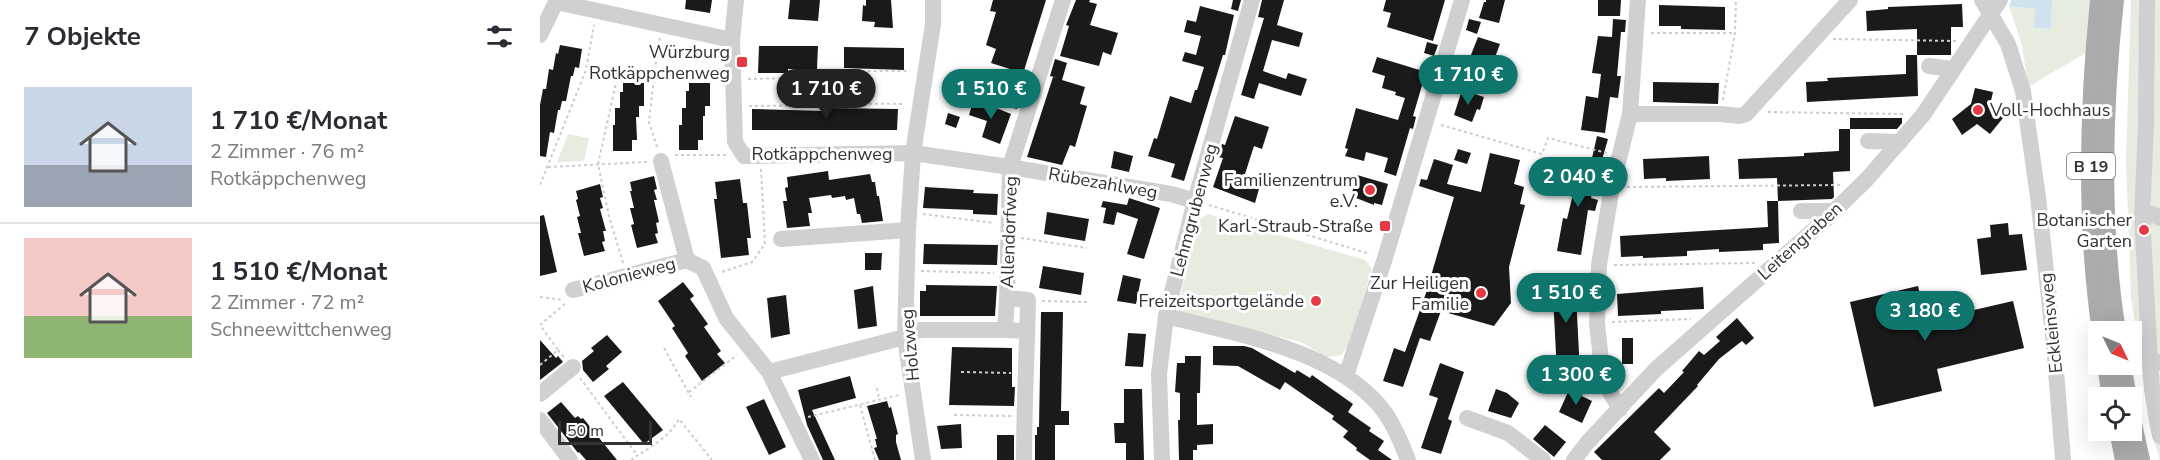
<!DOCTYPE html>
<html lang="de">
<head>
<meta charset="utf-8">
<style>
	:root { --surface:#fff; --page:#f2f2f3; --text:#2b2b33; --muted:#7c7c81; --line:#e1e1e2; --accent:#0f766e }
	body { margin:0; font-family:"Nunito Sans",sans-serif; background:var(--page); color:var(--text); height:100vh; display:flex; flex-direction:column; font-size:22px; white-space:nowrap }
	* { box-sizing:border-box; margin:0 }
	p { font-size:20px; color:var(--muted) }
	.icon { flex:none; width:33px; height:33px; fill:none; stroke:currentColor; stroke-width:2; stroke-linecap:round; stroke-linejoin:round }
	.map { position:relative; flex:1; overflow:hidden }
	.side { display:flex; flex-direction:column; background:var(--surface); width:540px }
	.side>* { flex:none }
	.needle { width:39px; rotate:133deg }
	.fabs { position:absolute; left:1548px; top:321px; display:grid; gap:12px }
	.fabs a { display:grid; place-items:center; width:54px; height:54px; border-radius:0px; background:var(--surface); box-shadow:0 6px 24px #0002; font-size:30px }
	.scale { position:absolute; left:18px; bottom:15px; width:94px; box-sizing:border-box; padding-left:6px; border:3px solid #333; border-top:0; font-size:16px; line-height:21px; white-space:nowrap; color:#333; -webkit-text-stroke:4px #fff; paint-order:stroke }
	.price { position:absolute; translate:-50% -51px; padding:0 14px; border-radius:21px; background:var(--accent); color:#fff; font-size:20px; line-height:39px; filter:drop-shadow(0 2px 3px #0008) }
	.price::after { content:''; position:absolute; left:50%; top:36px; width:18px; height:14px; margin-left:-9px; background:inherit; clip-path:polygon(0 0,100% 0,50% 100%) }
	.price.current { background:#222; color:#fff }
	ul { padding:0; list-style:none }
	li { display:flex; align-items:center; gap:18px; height:150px; padding:0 24px }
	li+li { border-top:2px solid var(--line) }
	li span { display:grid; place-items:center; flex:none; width:168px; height:120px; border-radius:0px; color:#555 }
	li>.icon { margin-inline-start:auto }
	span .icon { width:72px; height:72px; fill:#fffc; stroke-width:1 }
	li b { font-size:26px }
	h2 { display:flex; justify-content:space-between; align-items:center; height:72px; padding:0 24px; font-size:26px }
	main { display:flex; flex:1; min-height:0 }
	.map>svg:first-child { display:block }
	.green { fill:#e6ecdf }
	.water { fill:#cfe2ee }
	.building { fill:#1a1a1a }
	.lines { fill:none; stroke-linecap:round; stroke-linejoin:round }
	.path { stroke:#cdcdcd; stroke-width:2; stroke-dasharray:3 3; stroke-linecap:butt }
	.minor { stroke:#d0d0d0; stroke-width:16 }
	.major { stroke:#ababab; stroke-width:20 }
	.poi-dot { fill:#e63946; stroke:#fff; stroke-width:2 }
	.labels { text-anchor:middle; stroke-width:6; stroke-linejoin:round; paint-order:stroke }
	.shield { fill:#fff; stroke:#707070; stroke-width:1.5 }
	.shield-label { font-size:16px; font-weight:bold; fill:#333 }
	.poi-label { font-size:18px; fill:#333; stroke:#fff; text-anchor:end }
	.street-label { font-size:18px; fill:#333; stroke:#fff }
</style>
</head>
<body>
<main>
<section class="side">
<h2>7 Objekte<svg class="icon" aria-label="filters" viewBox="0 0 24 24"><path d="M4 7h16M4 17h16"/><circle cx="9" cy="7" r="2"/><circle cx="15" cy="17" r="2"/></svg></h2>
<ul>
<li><span style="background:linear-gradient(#c9d6e8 65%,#9aa5b1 0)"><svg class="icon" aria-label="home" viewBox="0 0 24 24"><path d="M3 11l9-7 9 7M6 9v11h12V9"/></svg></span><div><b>1 710 €/Monat</b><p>2 Zimmer · 76 m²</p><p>Rotkäppchenweg</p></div></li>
<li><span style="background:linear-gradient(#f6c9c9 65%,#8fb573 0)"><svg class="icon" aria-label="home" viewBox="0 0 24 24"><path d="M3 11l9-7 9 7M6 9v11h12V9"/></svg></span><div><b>1 510 €/Monat</b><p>2 Zimmer · 72 m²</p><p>Schneewittchenweg</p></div></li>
</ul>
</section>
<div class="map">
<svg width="1620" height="460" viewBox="0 0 1620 460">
	<rect width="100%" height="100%" fill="#fff"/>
	<!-- green -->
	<g class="green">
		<path d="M1512,0H1552L1547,52L1488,87L1482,45L1469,6L1496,9L1511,29Z"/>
		<path d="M1591,0H1620V460L1609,425L1591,297L1586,162Z"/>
		<path d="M28,134L49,138L44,161L17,162Z"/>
		<path d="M668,214L825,260L832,269L808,346L801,355L786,357L761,342L639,314L638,306L659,220Z"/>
	</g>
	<!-- water -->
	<path class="water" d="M1471,0H1512L1511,29L1493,27L1496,9L1469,6Z"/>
	<!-- building -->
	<g class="building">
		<path d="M146,0H172L170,13L145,9Z"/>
		<path d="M250,0H280L278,21L248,19Z"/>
		<path d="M326,0H351L353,28L334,27L335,22L322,21L323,5L326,6Z"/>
		<path d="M453,0H506L477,93L466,89L473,70L451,63L456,49L446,45L456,12L450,11Z"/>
		<path d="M536,0H550L549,2L557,4L550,25L578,33L571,55L563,52L559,66L520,56L529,26L526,25Z"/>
		<path d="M693,0H701L698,11L691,9Z"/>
		<path d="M722,0H744L737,25L763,33L759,47L732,40L723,71L746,79L748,73L767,79L761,96L719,83L714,99L701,95L724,18L718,17Z"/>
		<path d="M846,0H905L893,41L847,27L851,13L843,11Z"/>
		<path d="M946,0H965L959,23L939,18L944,2H946Z"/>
		<path d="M1058,0H1081L1080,16H1058Z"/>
		<path d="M1422,4L1423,27H1411V55H1377V29L1327,31L1326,11L1348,9V7Z"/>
		<path d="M1119,5L1185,7V30L1141,29V26H1119Z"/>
		<path d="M660,6L694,15L685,55H683L644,181L631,177L635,164L608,156L614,138L617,139L630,96L651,103L655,90H657L664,67L642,61L645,52L656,55L661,36L644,32L647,20L656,22Z"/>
		<path d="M929,19L941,22L937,34L926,30Z"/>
		<path d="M1073,19L1086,20L1085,32H1081L1077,76H1081L1078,98L1070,97L1065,133L1041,130L1046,96L1058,98L1061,74L1052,73L1058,36L1072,37Z"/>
		<path d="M938,37L960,44L954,60L951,59L945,77L925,70Z"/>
		<path d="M887,42L898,45L894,56L884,53Z"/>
		<path d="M20,45L42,49L39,68L35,67L33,76H31L26,101H22L20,110H18L14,133L10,132L6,157L0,156V105L3,89H6L9,69L13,70L16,53L18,54Z"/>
		<path d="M219,46H278L277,69H248V73H218Z"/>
		<path d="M304,47L364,48V70L304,68Z"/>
		<path d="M1366,55H1377L1378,96L1267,102L1266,82L1288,81L1287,78L1366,74Z"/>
		<path d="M837,57L886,72L873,116L876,117L873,129L870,128L856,176L844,172L848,158L826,152L824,161L805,156L808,149L805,148L816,108L858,120L865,98L855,95L856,92L842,88L845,76L832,72Z"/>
		<path d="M515,59L527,63L522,80L545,87L540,104L547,106L535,147L530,145L522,165L487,157L513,77L518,78L510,76Z"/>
		<path d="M913,77L924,80L920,92L909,89Z"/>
		<path d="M1113,82L1179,83L1178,104L1113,102Z"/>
		<path d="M83,83H104V106H99V117H96L97,140H92V151H73V125H75V108H80V92H83Z"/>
		<path d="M149,83H170V106H165V116H163V140H158V150H139V125H142V108H146V91H149Z"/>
		<path d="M1435,88L1453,92L1450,105L1463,115V118L1450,134L1437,124L1422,135L1412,119L1431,104Z"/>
		<path d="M922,90L944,97L940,110L937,109L932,122L914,115Z"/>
		<path d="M473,97L480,99L477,109L469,107Z"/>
		<path d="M434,99L471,114L460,144L442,137L447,121L429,115Z"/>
		<path d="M285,108L358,109L357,130H212V109L285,111Z"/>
		<path d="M408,113L420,117L416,128L405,124Z"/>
		<path d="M695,116L729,127L722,149L714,146L705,174L712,176L709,186L719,189L715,203L673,187L683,158L678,157L682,144L685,145Z"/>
		<path d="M1310,118H1362V123L1357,129H1310Z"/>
		<path d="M1299,129H1310V171L1293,172L1294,197L1292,199L1238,201L1237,178L1199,179L1198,159L1264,156V153L1299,151Z"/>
		<path d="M1057,136L1068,139L1062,160L1052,158Z"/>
		<path d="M918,149L931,153L927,164L914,160Z"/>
		<path d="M574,151L593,156L589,172L571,168Z"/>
		<path d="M950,153L980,160L974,184L984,187L980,204L985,205L969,267L971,303L954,326L901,311L890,341L880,338L863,387L843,381L854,348L865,352L886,293L914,197L879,186L881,179L887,180L894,159L913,165L907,184L941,192Z"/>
		<path d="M1169,156L1170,179L1126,181V178L1104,179L1103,159Z"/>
		<path d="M1035,160L1058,165L1051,198L1058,200L1055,211L1048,210L1041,255L1017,251L1023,218L1027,219L1033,194L1028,193Z"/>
		<path d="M288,171L289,180L330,174L332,182H335L337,196H339L343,221L322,223L320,214H317L314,198L306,200L305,196L292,198L291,195L269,198L272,213H268L270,226L247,228L243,201H247L245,188L248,187L247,177Z"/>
		<path d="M817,175L848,184L842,205L834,203V205L811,196Z"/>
		<path d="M114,176L117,189L114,190L117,200H114L119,222L116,223L118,233L115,234L118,243L97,248L91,225L94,224L90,208H94L90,191H92L90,182Z"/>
		<path d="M200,179L203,203H207L209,221L211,238H207L209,255L181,258L174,199H177L175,182Z"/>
		<path d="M60,184L63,197L60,198L63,208L60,209L66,231H63L65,241L62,242L65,251L44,256L38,233H41L37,217L40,216L36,200L38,199L36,191Z"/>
		<path d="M385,187L434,190L433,193L458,194L457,215L433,214V210L383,208Z"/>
		<path d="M589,198L620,208L604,259L587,254L598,219L577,212L574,225L563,223L566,208L561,207L563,201L587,205Z"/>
		<path d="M1227,201H1238L1239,243L1223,244V250L1179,252V249L1147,251V256L1103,258V256L1081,257L1080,236L1228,227Z"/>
		<path d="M507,212L549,219L545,241L504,234Z"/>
		<path d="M4,215L17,272L0,276V216Z"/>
		<path d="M1468,223L1469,235L1482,234L1487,270L1441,275L1437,239L1451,237L1450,225Z"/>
		<path d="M384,244L458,245L457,265L383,264Z"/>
		<path d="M325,253H342L341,270H325Z"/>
		<path d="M503,266L544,273L541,295L499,288Z"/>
		<path d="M583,275L601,279L596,304L577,301Z"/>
		<path d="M1035,275L1040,373H1017L1012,276Z"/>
		<path d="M143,282L154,296L150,299L168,324L164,327L181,351L177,354L185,363L162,381L145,356L148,353L132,328L135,326L118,301Z"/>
		<path d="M386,285L457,286L455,316H380V291H386Z"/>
		<path d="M333,286L337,326L318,329L314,290Z"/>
		<path d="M1378,286L1386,321L1473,301L1484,348L1397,369L1402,391L1334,407L1310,302Z"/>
		<path d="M1163,287L1164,309L1121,311V314L1078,316L1077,294Z"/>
		<path d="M246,295L250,334L231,338L227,298Z"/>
		<path d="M501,312H523L521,411H529V425H515V460H495V435H497V427H499Z"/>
		<path d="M1197,318L1214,338L1206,345L1202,341L1179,359L1157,385L1158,386L1114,432L1131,449L1120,460H1062L1054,452L1119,388L1124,393L1144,372L1142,371L1159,351L1164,355L1180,341L1176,337Z"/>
		<path d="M588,333L606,334L603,367L585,366Z"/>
		<path d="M67,335L82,352L66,366L69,369L53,382L43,370L42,361L54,351L51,348Z"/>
		<rect x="1082" y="338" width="11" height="26"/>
		<path d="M0,340L16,358L18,356L23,362L0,380Z"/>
		<path d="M673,346H704L712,348L755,373L757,370L770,378L772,375L813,404L808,412L831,428L829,431L844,441L838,450L852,460H830L816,450L817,448L803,437L808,431L792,419L794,416L745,382L740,390L698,366L673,365Z"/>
		<path d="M412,347L472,348V387H475L474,406L409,405Z"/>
		<path d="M645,356H661L660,393H657V425L673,424V444L657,445V450H653V460H639L638,420H640V393L635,392L637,363H645Z"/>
		<path d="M900,363L924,372L908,419L912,421L901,454L881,448L898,398L889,395Z"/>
		<path d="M310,376L316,398L272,410L295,460H283L267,425L258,390Z"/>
		<path d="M83,382L123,430L104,444L64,396Z"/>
		<path d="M584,389H602L604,460H586V443H575L574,423H584Z"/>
		<path d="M956,389L967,393L979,403L971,418L948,411Z"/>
		<path d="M1029,390L1052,401L1042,423L1019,412Z"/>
		<path d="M224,399L246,447L229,455L206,407Z"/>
		<path d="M347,401L349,408L351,407L358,434L356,435V442L361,460H339L334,448L337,447L335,439H337L327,406Z"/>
		<path d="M21,402L35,418L38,416L41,419L43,418L77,460H46L39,452L38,453L7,413Z"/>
		<path d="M421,424L422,448L401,449L397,426Z"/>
		<path d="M1005,425L1026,442L1014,457L993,439Z"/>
		<rect x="457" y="435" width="17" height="25"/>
	</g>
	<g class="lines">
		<!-- path -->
		<g class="path">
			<path d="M1111,33H1195"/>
			<path d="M1293,39L1416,41"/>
			<path d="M307,71V103"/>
			<path d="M208,79L248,78L307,71H370"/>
			<path d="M1183,100L1195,33L1196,0"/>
			<path d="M209,106C261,106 313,103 365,104"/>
			<path d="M1228,112L1363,114"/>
			<path d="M901,125L1002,154L1008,138L1067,153"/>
			<path d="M117,147L109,122L115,68L120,37"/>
			<path d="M135,155H186"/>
			<path d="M8,167L107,162"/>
			<path d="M221,169L225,244"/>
			<path d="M0,185L46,70L54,25"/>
			<path d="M1087,187L1300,185"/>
			<path d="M669,205L830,254"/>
			<path d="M383,214L454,223"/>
			<path d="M481,238L547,248"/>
			<path d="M83,263L69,216L58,164L78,74L84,71L114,72"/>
			<path d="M1074,265L1215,263"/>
			<path d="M381,271L454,273"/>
			<path d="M182,272L212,262L225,244"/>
			<path d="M0,297L24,300"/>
			<path d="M502,301L547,302"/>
			<path d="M1072,322L1151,319"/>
			<path d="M124,348L151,397"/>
			<path d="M18,350L24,357"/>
			<path d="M0,365L18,350L0,325L26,303"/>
			<path d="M421,372L471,373"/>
			<path d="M40,378L97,455"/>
			<path d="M337,388L339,399"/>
			<path d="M149,392L197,355"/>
			<path d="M320,405L335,460"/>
			<path d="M414,415L471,416"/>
			<path d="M268,417L359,395"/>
			<path d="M91,460C108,448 129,438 139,419L172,460"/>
		</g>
		<!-- minor -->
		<g class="minor">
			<path d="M196,0L192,40L195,142L204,156L373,153L470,167L631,194L655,201"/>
			<path d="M1442,0L1468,44L1483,91L1498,197L1514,345L1523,460"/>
			<path d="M1607,0L1606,125L1602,216L1610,362H1620"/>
			<path d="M16,2L192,40"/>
			<path d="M0,35L17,0"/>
			<path d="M1389,66L1412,69"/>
			<path d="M1090,114H1181L1199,116L1206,114L1310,0"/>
			<path d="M1328,141L1360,142"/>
			<path d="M121,161L147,260"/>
			<path d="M1261,211H1295"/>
			<path d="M1602,216L1613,214L1620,218"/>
			<path d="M241,239L368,230"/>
			<path d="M33,290L147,260L163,268L186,318L229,372L272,460"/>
			<path d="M467,298L470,167L523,0"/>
			<path d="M626,316C697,334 801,351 846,414C855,428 862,444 868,460"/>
			<path d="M1610,362L1612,389L1620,436"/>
			<path d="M229,372L365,337L380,330H465"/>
			<path d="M806,376L845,258L922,0"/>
			<path d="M0,394L33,367"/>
			<path d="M1080,409L1063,380L1057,323L1059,265L1072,187L1090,114L1098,0"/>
			<path d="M927,418L968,433L1003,460"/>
			<path d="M0,420L30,460"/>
			<path d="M383,460L365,337L368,230L373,153L393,24V0"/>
			<path d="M484,460C484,407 487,353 488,300L467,298L465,330L487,331"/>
			<path d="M622,460L619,374L626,316L655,201L712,0"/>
			<path d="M1034,460L1047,443L1116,369L1284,221L1327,179L1383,115L1460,0"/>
		</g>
		<!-- major -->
		<g class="major">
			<path d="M1560,0C1549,110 1546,222 1562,332"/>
			<path d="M1574,0C1562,109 1559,223 1576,332"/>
			<path d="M1567,364L1572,398"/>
			<path d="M1581,364L1587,398"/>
			<path d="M1592,424L1600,460"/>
			<path d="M1579,430L1585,460"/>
		</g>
	</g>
	<!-- markers -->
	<g class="poi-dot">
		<rect x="196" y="56" width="12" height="12" rx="3"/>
		<circle cx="1438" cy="110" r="6"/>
		<circle cx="830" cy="190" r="6"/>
		<rect x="839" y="220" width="12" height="12" rx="3"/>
		<circle cx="1604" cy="230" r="6"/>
		<circle cx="941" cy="293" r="6"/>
		<circle cx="776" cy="301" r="6"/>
	</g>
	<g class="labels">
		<!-- shield labels -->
		<rect class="shield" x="1527" y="153" width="48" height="26" rx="4.5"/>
		<g class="shield-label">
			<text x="1551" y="172">B 19</text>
		</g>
		<!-- poi labels -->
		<g class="poi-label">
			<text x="190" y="58">Würzburg<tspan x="190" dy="21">Rotkäppchenweg</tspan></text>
			<text x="1450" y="116" text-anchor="start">Voll-Hochhaus</text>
			<text x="818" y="186">Familienzentrum<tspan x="818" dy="21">e.V.</tspan></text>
			<text x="1592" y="226">Botanischer<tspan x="1592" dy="21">Garten</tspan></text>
			<text x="833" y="232">Karl-Straub-Straße</text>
			<text x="929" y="289">Zur Heiligen<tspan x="929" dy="21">Familie</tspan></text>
			<text x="764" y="307">Freizeitsportgelände</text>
		</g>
		<!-- street labels -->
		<g class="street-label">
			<text x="282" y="160">Rotkäppchenweg</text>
			<text transform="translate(563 183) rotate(10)" y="6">Rübezahlweg</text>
			<text transform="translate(654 210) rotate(-75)" y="6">Lehmgrubenweg</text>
			<text transform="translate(469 232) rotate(-88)" y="6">Allendorfweg</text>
			<text transform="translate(1260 241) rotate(-42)" y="6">Leitengraben</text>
			<text transform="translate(89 275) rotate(-15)" y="6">Kolonieweg</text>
			<text transform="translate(1511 323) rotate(-96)" y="6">Eckleinsweg</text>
			<text transform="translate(370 345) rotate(-95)" y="6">Holzweg</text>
		</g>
	</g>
</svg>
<div class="fabs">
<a><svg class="needle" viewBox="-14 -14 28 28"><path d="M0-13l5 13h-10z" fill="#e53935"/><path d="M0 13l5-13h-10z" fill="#7c7c81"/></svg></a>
<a><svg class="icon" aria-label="locate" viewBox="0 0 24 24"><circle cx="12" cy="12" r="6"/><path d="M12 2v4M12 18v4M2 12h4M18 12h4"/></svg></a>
</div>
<div class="scale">50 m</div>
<b class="price" style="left:928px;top:106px">1 710 €</b>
<b class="price current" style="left:286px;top:120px">1 710 €</b>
<b class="price" style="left:451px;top:120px">1 510 €</b>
<b class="price" style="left:1038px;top:208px">2 040 €</b>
<b class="price" style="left:1026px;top:324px">1 510 €</b>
<b class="price" style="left:1385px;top:342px">3 180 €</b>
<b class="price" style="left:1036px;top:406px">1 300 €</b>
</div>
</main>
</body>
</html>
